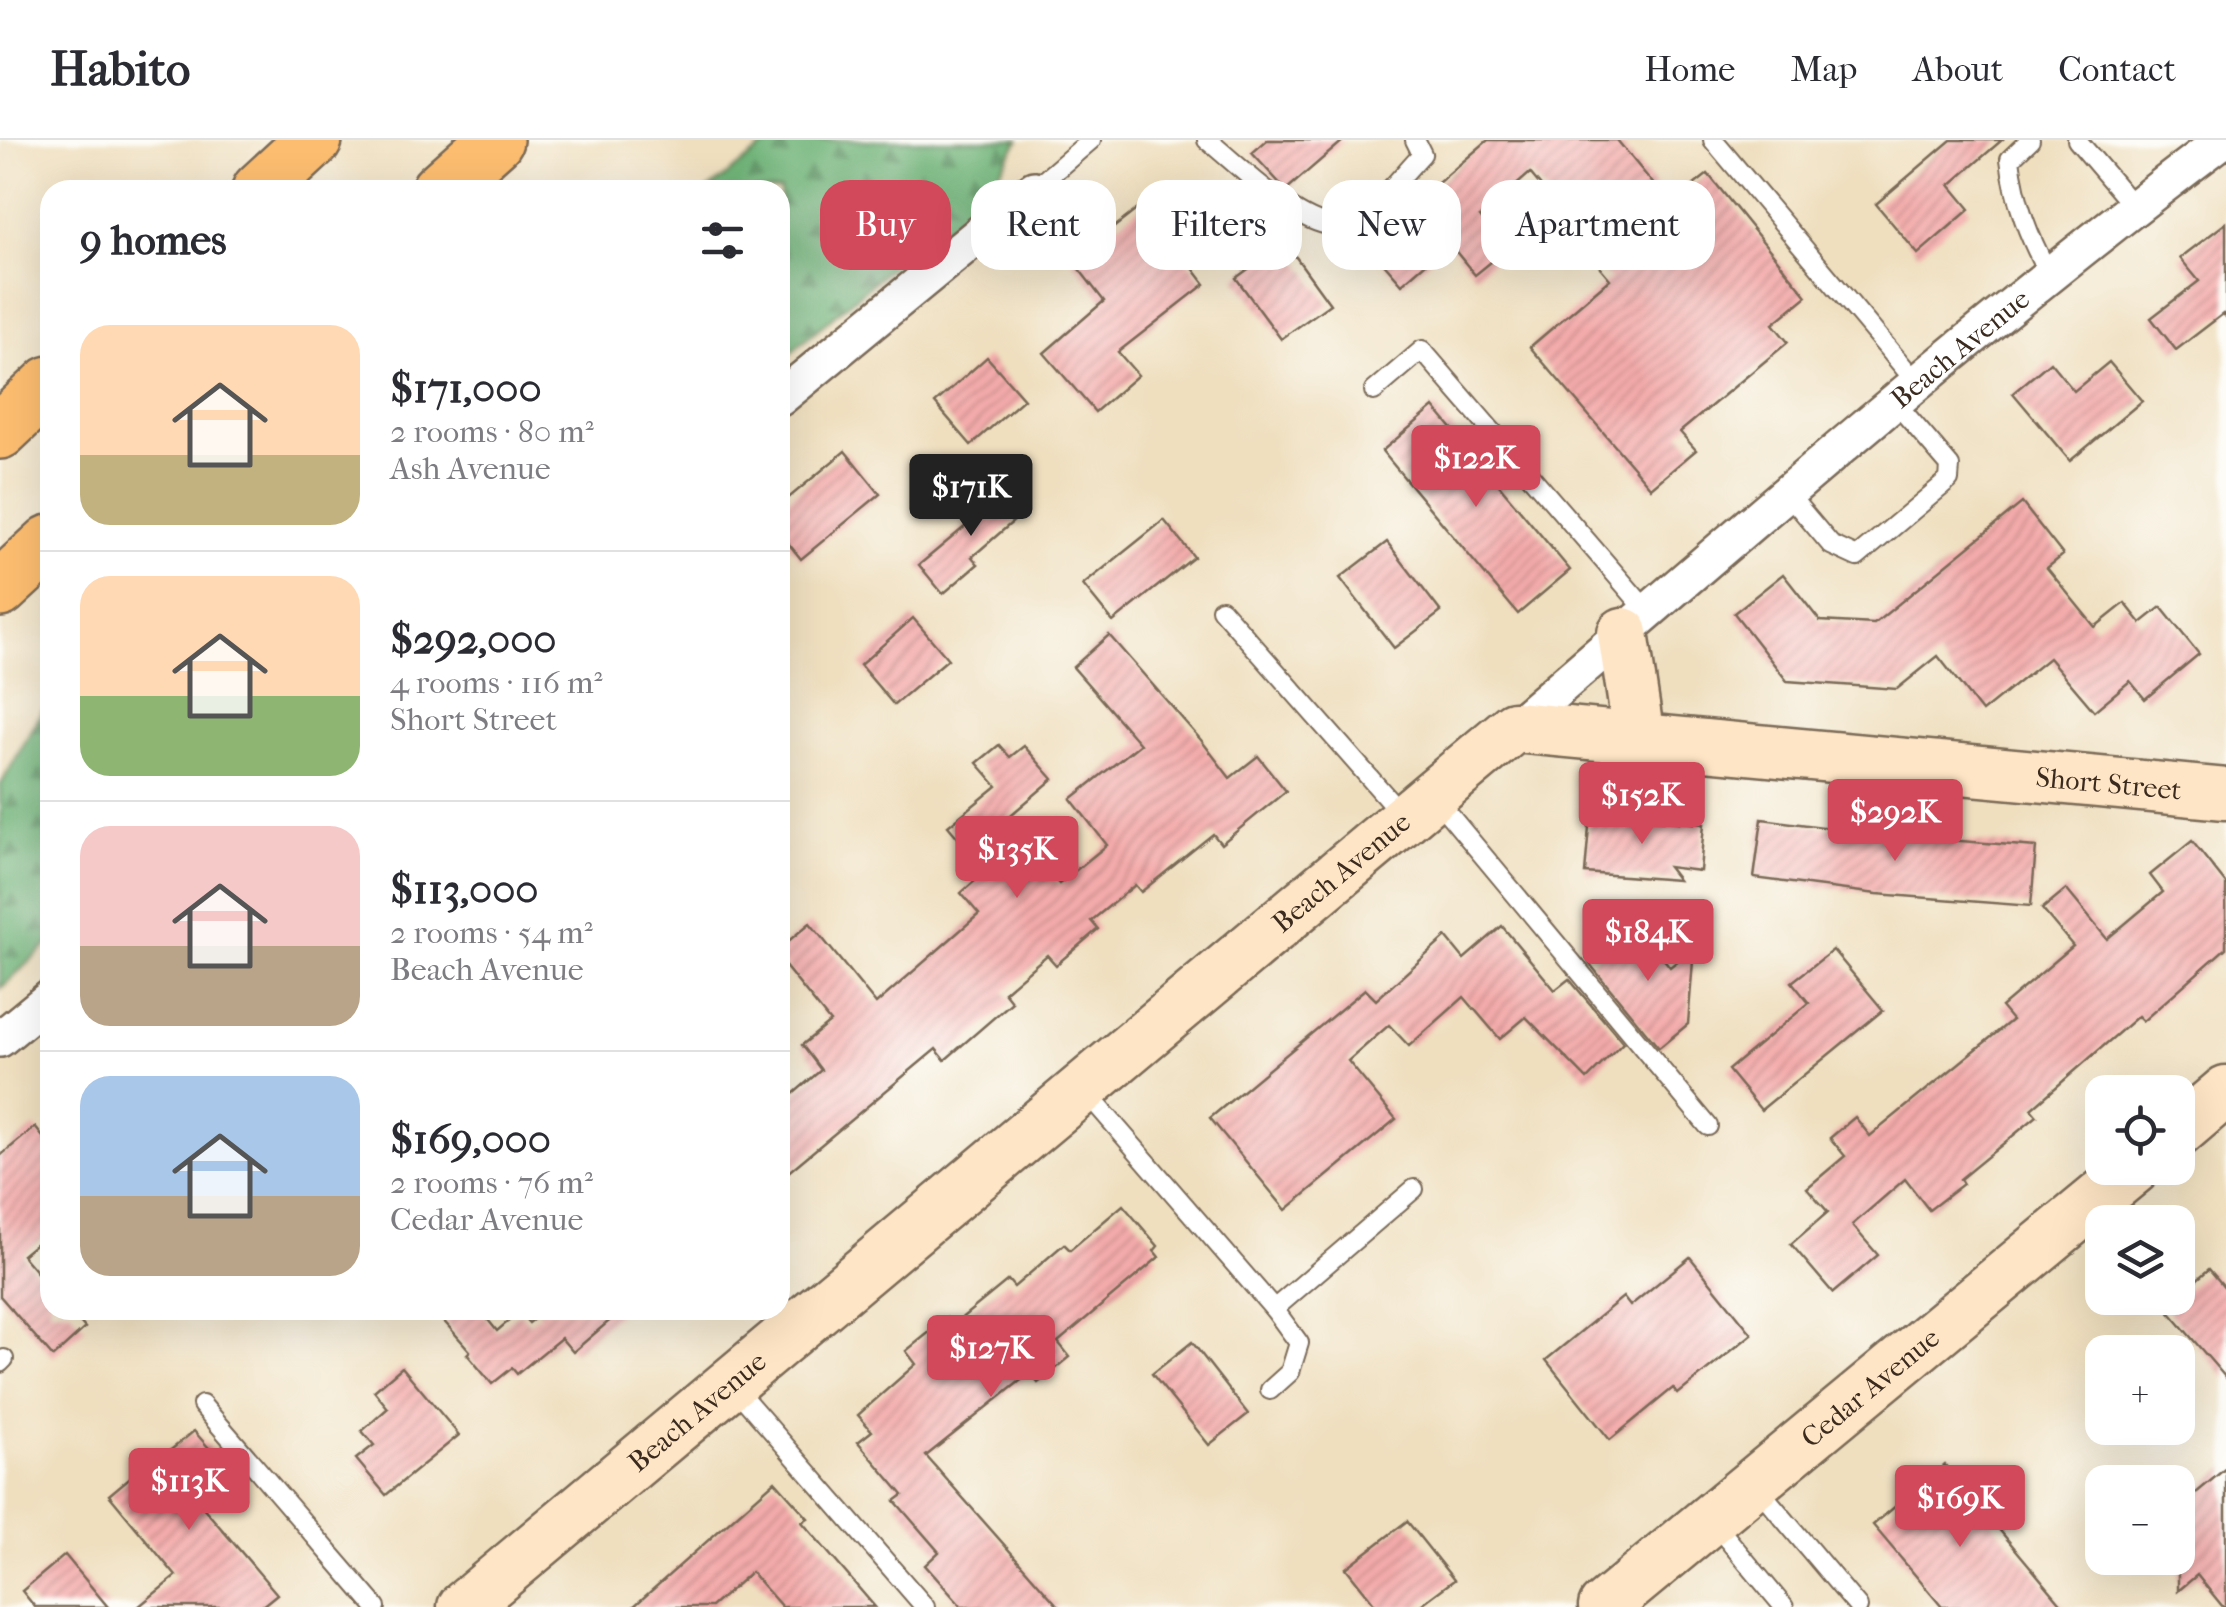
<!DOCTYPE html>
<html lang="en">
<head>
<meta charset="utf-8">
<style>
	:root { --surface:#fff; --page:#f2f2f3; --text:#2b2b33; --muted:#7c7c81; --line:#e1e1e2; --accent:#d1495b }
	body { margin:0; font-family:"IM FELL French Canon",serif; background:var(--page); color:var(--text); height:100vh; display:flex; flex-direction:column; font-size:38px; white-space:nowrap }
	* { box-sizing:border-box; margin:0 }
	p { font-size:32px; color:var(--muted) }
	.icon { flex:none; width:55px; height:55px; fill:none; stroke:currentColor; stroke-width:2; stroke-linecap:round; stroke-linejoin:round }
	.map { position:relative; flex:1; overflow:hidden }
	.details { position:absolute; left:40px; top:40px; width:750px; height:1140px; display:flex; flex-direction:column; background:var(--surface); border-radius:30px; box-shadow:0 10px 40px #0002 }
	.details>* { flex:none }
	.top-card { position:absolute; left:820px; top:40px; width:950px; height:90px; display:flex; gap:20px }
	.fabs { position:absolute; left:2085px; top:935px; display:grid; gap:20px }
	.fabs a { display:grid; place-items:center; width:110px; height:110px; border-radius:20px; background:var(--surface); box-shadow:0 10px 40px #0002; font-size:50px }
	.price { position:absolute; translate:-50% -85px; padding:0 22px; border-radius:10px; background:var(--accent); color:#fff; font-size:32px; line-height:65px; filter:drop-shadow(0 2px 5px #0008) }
	.price::after { content:''; position:absolute; left:50%; top:60px; width:30px; height:22px; margin-left:-15px; background:inherit; clip-path:polygon(0 0,100% 0,50% 100%) }
	.price.active { background:#222; color:#fff }
	ul { padding:0; list-style:none }
	li { display:flex; align-items:center; gap:30px; height:250px; padding:0 40px }
	li+li { border-top:2px solid var(--line) }
	li span { display:grid; place-items:center; flex:none; width:280px; height:200px; border-radius:30px; color:#555 }
	li>.icon { margin-inline-start:auto }
	span .icon { width:120px; height:120px; fill:#fffc; stroke-width:1 }
	li b { font-size:42px }
	h2 { display:flex; justify-content:space-between; align-items:center; height:120px; padding:0 40px; font-size:42px }
	.chip { padding:0 35px; border-radius:30px; background:var(--surface); box-shadow:0 10px 40px #0002; font-size:35px; line-height:90px }
	.chip.active { background:var(--accent); color:#fff }
	header { display:flex; align-items:center; gap:60px; box-sizing:border-box; height:140px; padding:0 50px; background:var(--surface); border-bottom:2px solid var(--line) }
	header strong { font-size:48px }
	nav { display:flex; gap:55px; margin-inline-start:auto; font-size:35px }
	.map>svg:first-child { display:block }
	.forest { fill:url(#forest-firs); stroke:#556e4b; stroke-width:2.5 }
	.building { fill:url(#building-hatch) }
	.lines { fill:none; stroke-linecap:round; stroke-linejoin:round }
	.lane-casing { stroke:#7a6956; stroke-width:22 }
	.street-casing { stroke:#7a6956; stroke-width:40 }
	.secondary-casing { stroke:#7a6956; stroke-width:55 }
	.highway-casing { stroke:#7a6956; stroke-width:60 }
	.lane { stroke:#fff; stroke-width:18 }
	.street { stroke:#fff; stroke-width:35 }
	.secondary { stroke:#fee5c5; stroke-width:50 }
	.highway { stroke:#fcbd6f; stroke-width:55 }
	.labels { text-anchor:middle; stroke-width:9; stroke-linejoin:round; paint-order:stroke }
	.street-label { font-size:28px; fill:#3b2a1e; stroke:#fdfcf7 }
</style>
</head>
<body>
<header>
<strong>Habito</strong>
<nav><a>Home</a><a>Map</a><a>About</a><a>Contact</a></nav>
</header>
<div class="map">
<svg width="2226" height="1467" viewBox="0 0 2226 1467">
	<defs>
		<pattern id="forest-firs" width="22" height="20" patternUnits="userSpaceOnUse" patternTransform="scale(2.5)"><rect width="22" height="20" fill="#6fb378"/><path d="M5 1l3.5 6h-7zM16 11l3.5 6h-7z" fill="#5c9262"/></pattern>
		<pattern id="building-hatch" width="6" height="6" patternUnits="userSpaceOnUse" patternTransform="scale(2.5)"><rect width="6" height="6" fill="#f4acab"/><path d="M-1 1l2-2M0 6l6-6M5 7l2-2" fill="none" stroke="#c78c8b"/></pattern>
	</defs>
	<rect width="100%" height="100%" fill="#fdfcf7"/>
	<filter id="ink" filterUnits="userSpaceOnUse"><feTurbulence type="fractalNoise" baseFrequency=".01" numOctaves="2"/><feDisplacementMap in="SourceGraphic" scale="20" xChannelSelector="R" yChannelSelector="G"/><feConvolveMatrix kernelMatrix="1 2 1 2 8 2 1 2 1" color-interpolation-filters="sRGB"/></filter>
	<filter id="wash" filterUnits="userSpaceOnUse"><feTurbulence type="fractalNoise" baseFrequency=".0048" numOctaves="4" result="noise"/><feDisplacementMap in="SourceGraphic" scale="40" xChannelSelector="R" yChannelSelector="G"/><feGaussianBlur stdDeviation="2.25" result="paint"/><feColorMatrix in="noise" values="0 0 0 0 0 0 0 0 0 0 0 0 0 0 0 0 0 1.4 0 .05"/><feComposite in="paint" operator="in"/></filter>
	<g filter="url(#wash)">
		<rect width="100%" height="100%" fill="#efdfbf"/>
		<!-- forest -->
		<g class="forest">
			<path d="M773,0H1019L981,63L901,118L782,220L780,50H708Z"/>
			<path d="M50,565V803L0,849V646L43,570Z"/>
		</g>
		<g id="blocks">
			<!-- building -->
			<g class="building">
				<path d="M1267,0H1344L1286,50L1252,13Z"/>
				<path d="M1488,0H1617L1670,64L1708,34L1807,156L1773,184L1788,202L1680,292L1696,310L1651,348L1530,207L1610,139L1583,107L1588,103L1530,33L1480,77L1507,109L1475,135L1449,103L1402,144L1367,104Z"/>
				<path d="M1951,0H2002L1950,45L1970,69L1918,114L1876,64Z"/>
				<path d="M1144,64L1205,144L1118,212L1138,235L1095,272L1044,213L1104,161L1072,120Z"/>
				<path d="M2226,83V177L2223,174L2176,210L2151,178L2199,141L2180,118Z"/>
				<path d="M1285,102L1330,164L1281,199L1236,138Z"/>
				<path d="M987,217L1024,259L971,305L935,263Z"/>
				<path d="M2050,222L2074,251L2109,222L2142,261L2070,321L2013,253Z"/>
				<path d="M1434,267L1570,430L1518,474L1382,311Z"/>
				<path d="M845,311L880,354L801,419L780,393V365Z"/>
				<path d="M992,347L1001,357L1006,353L1023,373L972,417L978,424L943,454L919,425L973,380L965,370Z"/>
				<path d="M2022,363L2063,415L2047,428L2095,487L2125,463L2141,483L2161,467L2199,514L2145,559L2130,541L2094,571L2049,518L1982,572L1938,516L1897,549L1787,541L1734,473L1783,434L1820,481L1874,484Z"/>
				<path d="M1164,380L1194,417L1113,482L1083,445Z"/>
				<path d="M1387,402L1441,472L1394,508L1340,438Z"/>
				<path d="M913,478L948,519L894,565L860,525Z"/>
				<path d="M1109,495L1201,600L1230,638L1258,616L1286,651L1221,704L1213,694L1141,752L1135,745L1091,781L1098,789L1056,825L1047,815L1004,852L1012,862L945,920L936,909L780,1039V965L821,930L802,905L830,882L780,820V808L810,783L876,864L979,774L961,753L986,731L948,686L997,646L977,623L999,605L1010,617L1024,606L1053,639L1005,680L1059,744L1107,705L1071,659L1140,604L1073,527Z"/>
				<path d="M1590,675L1704,684L1700,731L1668,727L1678,740L1585,733Z"/>
				<path d="M1762,679L1923,700V698L2036,707L2031,766L1877,754L1754,738Z"/>
				<path d="M2192,701L2226,744V808L2143,881L2138,876L2031,969L2037,976L1960,1039L1963,1044L1929,1070L1905,1039L1852,1085L1878,1115L1833,1153L1791,1104L1828,1072L1807,1048L1845,1016L1830,998L1855,977L1870,996L2012,880L2001,867L2073,806L2042,769L2066,749L2107,799L2163,752L2150,735Z"/>
				<path d="M1636,784L1670,827L1694,808L1688,884L1659,908L1589,823Z"/>
				<path d="M1502,786L1555,850L1569,839L1623,903L1587,939L1526,877L1500,899L1464,857L1409,906L1389,885L1348,921L1396,979L1286,1070L1210,978L1365,849L1376,860L1446,797L1464,819Z"/>
				<path d="M1833,810L1883,870L1761,970L1728,930L1809,863L1792,842Z"/>
				<path d="M35,987L50,1006V1092L22,1115L50,1148V1170H70L85,1188L53,1217L0,1156V1016Z"/>
				<path d="M1123,1065L1158,1106L1154,1111L1159,1117L1058,1202L1070,1217L1038,1243L1030,1233L926,1316L1059,1467H962L925,1425L939,1412L895,1361L903,1355L858,1302L872,1291L858,1275L916,1224L906,1211L947,1178L953,1185L1008,1140L1014,1147L1064,1104L1070,1110Z"/>
				<path d="M1690,1117L1752,1194L1678,1254L1673,1248L1610,1300L1546,1220L1623,1157L1630,1166Z"/>
				<path d="M2209,1129L2226,1149V1238L2165,1167Z"/>
				<path d="M434,1170H480L497,1191L519,1172L529,1183L540,1174L537,1170H622L573,1212L561,1198L517,1234L512,1228L492,1244L467,1214L470,1211Z"/>
				<path d="M1192,1202L1248,1274L1209,1305L1152,1234Z"/>
				<path d="M402,1227L459,1295L386,1355L356,1319L374,1305L362,1291L388,1268L374,1251Z"/>
				<path d="M194,1291L223,1324L190,1352L277,1454L261,1467H138L176,1436L109,1355L158,1314L161,1318Z"/>
				<path d="M1945,1325L2064,1467H1942L1873,1385Z"/>
				<path d="M2226,1328V1467H2223L2197,1435L2178,1451V1368Z"/>
				<path d="M775,1341L808,1378L802,1382L875,1467H782L751,1432L711,1467H633Z"/>
				<path d="M1407,1381L1454,1440L1418,1467H1377L1346,1428Z"/>
				<path d="M65,1415L108,1467H35L22,1451Z"/>
			</g>
		</g>
	</g>
	<g filter="url(#ink)">
		<use href="#blocks" fill-opacity="0" stroke="#7a6956" stroke-width="2.5"/>
		<g class="lines">
			<defs>
				<g id="lane">
					<path d="M1207,0C1236,22 1312,102 1349,83C1378,68 1400,37 1422,14L1415,0"/>
					<path d="M1713,0L1917,243"/>
					<path d="M2030,0L2010,19C2015,62 2029,98 2050,136"/>
					<path d="M2077,0L2134,67"/>
					<path d="M1034,49L1091,0"/>
					<path d="M1374,251L1422,210L1648,472"/>
					<path d="M1787,353L1831,405L1857,417L1949,340L1950,326L1894,261"/>
					<path d="M1221,469L1405,678"/>
					<path d="M1436,659L1708,986"/>
					<path d="M1086,952L1274,1169L1414,1049"/>
					<path d="M0,1223L4,1219"/>
					<path d="M734,1247L925,1467"/>
					<path d="M1270,1250L1290,1232L1299,1203L1274,1169"/>
					<path d="M202,1265L376,1467"/>
					<path d="M1757,1347L1858,1467"/>
					<path d="M1714,1383L1784,1467"/>
				</g>
				<g id="street">
					<path d="M780,258L1034,49"/>
					<path id="s1" d="M1514,587C1747,387 1978,184 2223,0"/>
					<path d="M0,899L50,858"/>
				</g>
				<g id="secondary">
					<path d="M1623,493L1639,598"/>
					<path d="M2178,992L2226,951"/>
					<path id="s2" d="M463,1467L1514,587L2226,654"/>
					<path id="s3" d="M1604,1467L2135,1028"/>
				</g>
				<g id="highway">
					<path d="M260,50L314,0"/>
					<path d="M439,50L495,0"/>
					<path d="M0,291L50,244"/>
					<path d="M0,449L50,403"/>
				</g>
			</defs>
			<!-- lane casing -->
			<use href="#lane" class="lane-casing"/>
			<!-- street casing -->
			<use href="#street" class="street-casing"/>
			<!-- secondary casing -->
			<use href="#secondary" class="secondary-casing"/>
			<!-- highway casing -->
			<use href="#highway" class="highway-casing"/>
			<!-- lane -->
			<use href="#lane" class="lane"/>
			<!-- street -->
			<use href="#street" class="street"/>
			<!-- secondary -->
			<use href="#secondary" class="secondary"/>
			<!-- highway -->
			<use href="#highway" class="highway"/>
		</g>
	</g>
	<g class="labels">
		<!-- street labels -->
		<g class="street-label">
			<text dy="10" stroke="none"><textPath href="#s1" startOffset="585">Beach Avenue</textPath></text>
			<text dy="10" stroke="none"><textPath href="#s2" startOffset="1968">Short Street</textPath></text>
			<text dy="10" stroke="none"><textPath href="#s2" startOffset="1145">Beach Avenue</textPath></text>
			<text dy="10" stroke="none"><textPath href="#s3" startOffset="345">Cedar Avenue</textPath></text>
			<text dy="10" stroke="none"><textPath href="#s2" startOffset="305">Beach Avenue</textPath></text>
		</g>
	</g>
</svg>
<div class="fabs">
<a><svg class="icon" aria-label="locate" viewBox="0 0 24 24"><circle cx="12" cy="12" r="6"/><path d="M12 2v4M12 18v4M2 12h4M18 12h4"/></svg></a>
<a><svg class="icon" aria-label="layers" viewBox="0 0 24 24"><path d="M12 4l9 5-9 5-9-5zM3 14l9 5 9-5"/></svg></a>
<a>+</a>
<a>−</a>
</div>
<b class="price" style="left:1476px;top:370px">$122K</b>
<b class="price active" style="left:971px;top:399px">$171K</b>
<b class="price" style="left:1642px;top:707px">$152K</b>
<b class="price" style="left:1895px;top:724px">$292K</b>
<b class="price" style="left:1017px;top:761px">$135K</b>
<b class="price" style="left:1648px;top:844px">$184K</b>
<b class="price" style="left:991px;top:1260px">$127K</b>
<b class="price" style="left:189px;top:1393px">$113K</b>
<b class="price" style="left:1960px;top:1410px">$169K</b>
<div class="top-card">
<a class="chip active">Buy</a>
<a class="chip">Rent</a>
<a class="chip">Filters</a>
<a class="chip">New</a>
<a class="chip">Apartment</a>
</div>
<section class="details">
<h2>9 homes<svg class="icon" aria-label="filters" viewBox="0 0 24 24"><path d="M4 7h16M4 17h16"/><circle cx="9" cy="7" r="2"/><circle cx="15" cy="17" r="2"/></svg></h2>
<ul>
<li><span style="background:linear-gradient(#ffd9b3 65%,#c2b280 0)"><svg class="icon" aria-label="home" viewBox="0 0 24 24"><path d="M3 11l9-7 9 7M6 9v11h12V9"/></svg></span><div><b>$171,000</b><p>2 rooms · 80 m²</p><p>Ash Avenue</p></div></li>
<li><span style="background:linear-gradient(#ffd9b3 60%,#8fb573 0)"><svg class="icon" aria-label="home" viewBox="0 0 24 24"><path d="M3 11l9-7 9 7M6 9v11h12V9"/></svg></span><div><b>$292,000</b><p>4 rooms · 116 m²</p><p>Short Street</p></div></li>
<li><span style="background:linear-gradient(#f6c9c9 60%,#b9a48a 0)"><svg class="icon" aria-label="home" viewBox="0 0 24 24"><path d="M3 11l9-7 9 7M6 9v11h12V9"/></svg></span><div><b>$113,000</b><p>2 rooms · 54 m²</p><p>Beach Avenue</p></div></li>
<li><span style="background:linear-gradient(#a9c7e8 60%,#b9a48a 0)"><svg class="icon" aria-label="home" viewBox="0 0 24 24"><path d="M3 11l9-7 9 7M6 9v11h12V9"/></svg></span><div><b>$169,000</b><p>2 rooms · 76 m²</p><p>Cedar Avenue</p></div></li>
</ul>
</section>
</div>
</body>
</html>
